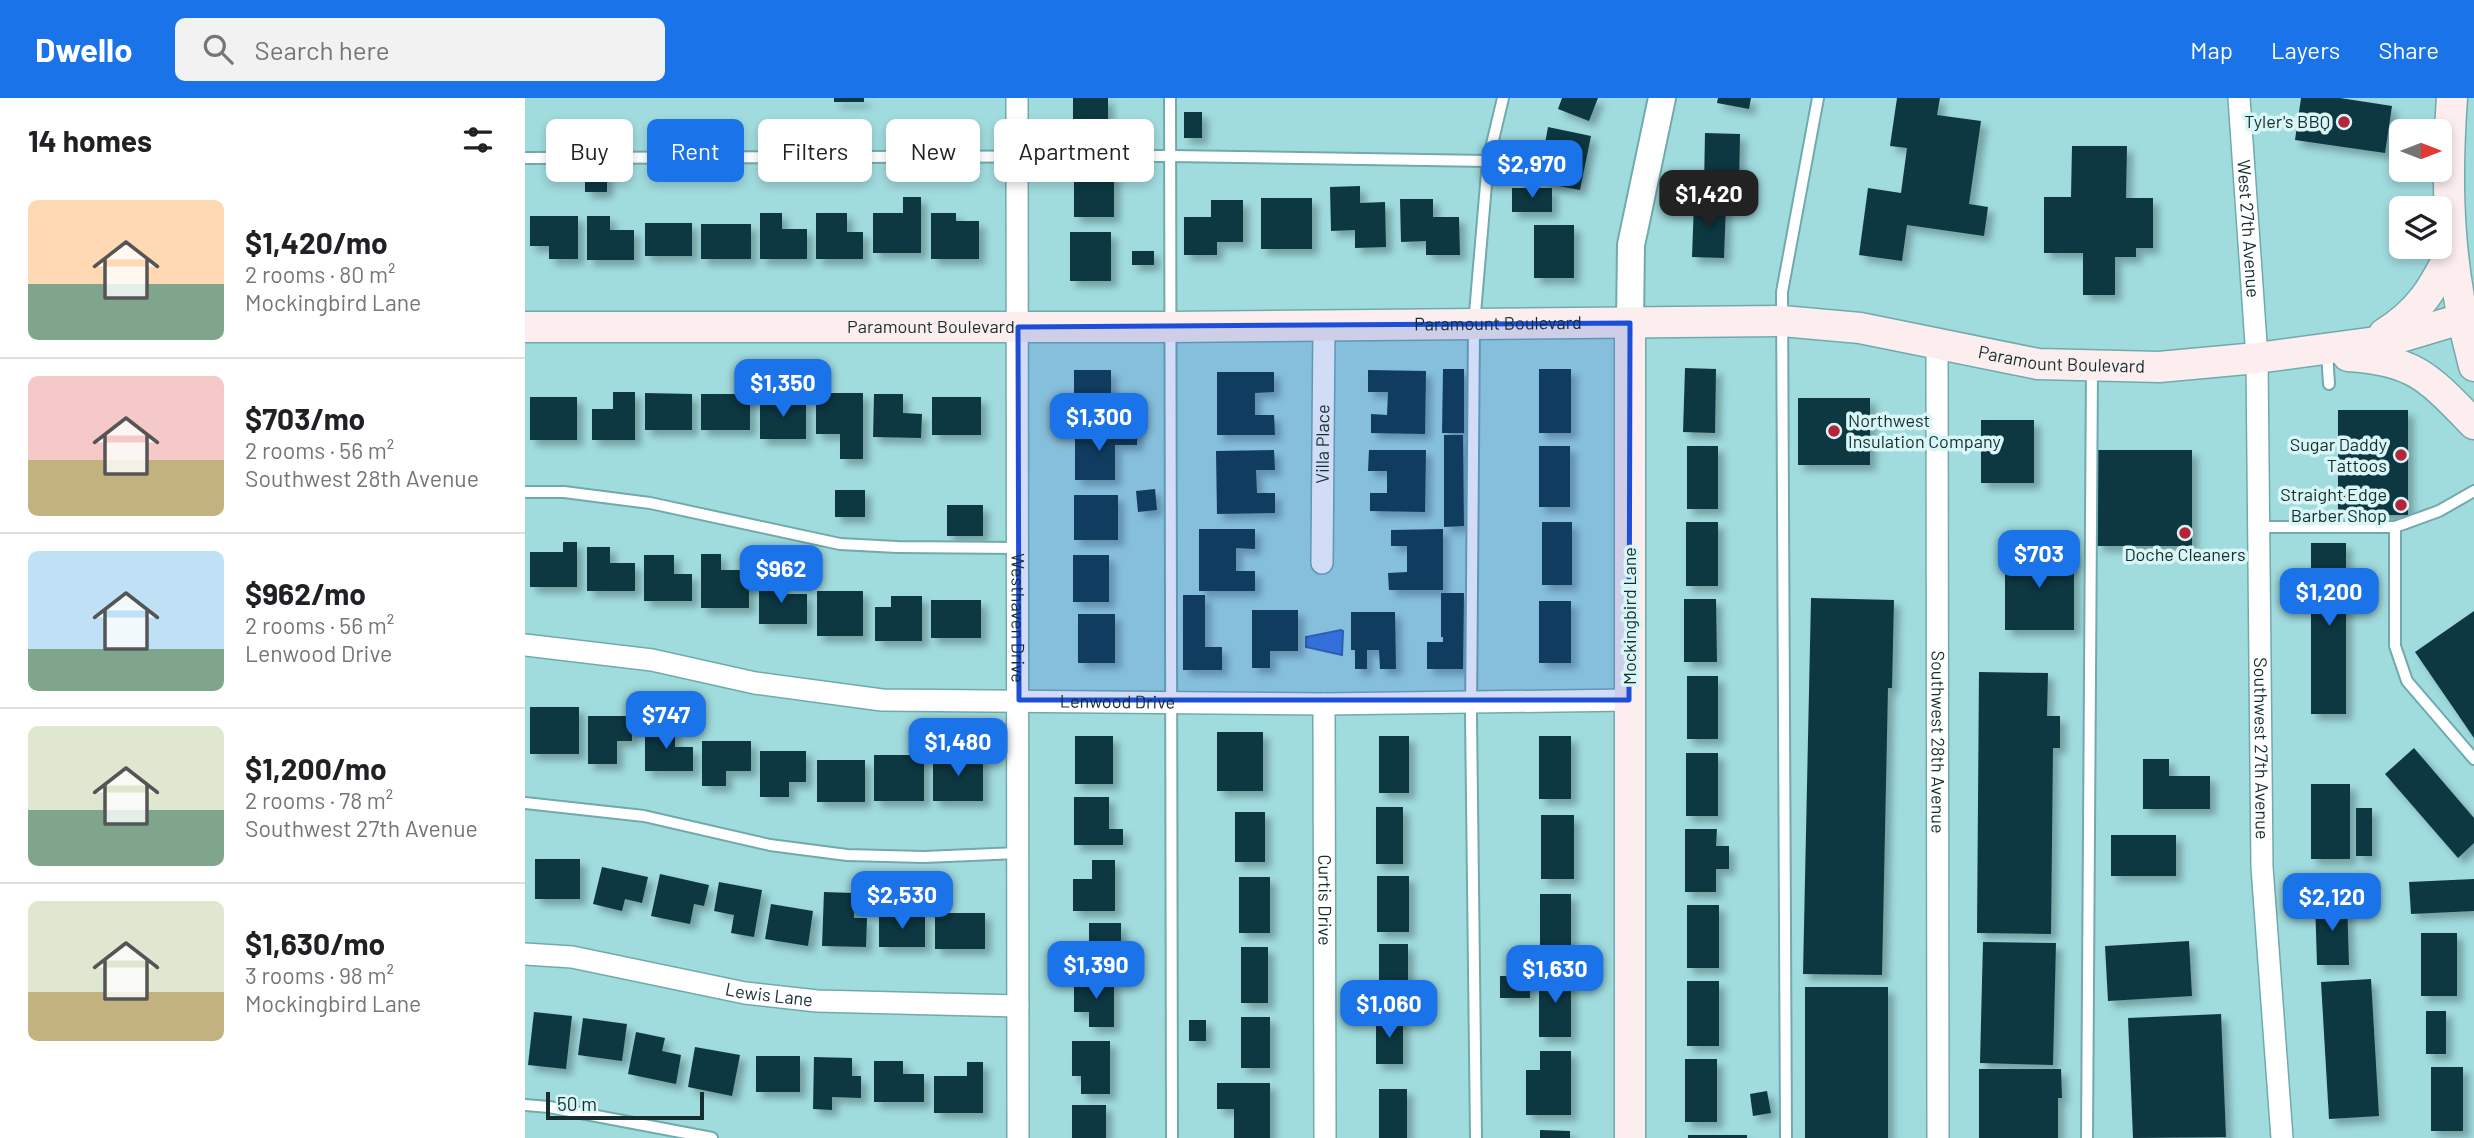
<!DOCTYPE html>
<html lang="en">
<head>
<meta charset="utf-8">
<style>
	:root { --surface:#fff; --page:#f2f2f2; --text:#202124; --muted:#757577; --line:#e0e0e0; --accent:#1a73e8 }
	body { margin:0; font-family:Barlow,sans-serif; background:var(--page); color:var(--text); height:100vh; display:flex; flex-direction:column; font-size:26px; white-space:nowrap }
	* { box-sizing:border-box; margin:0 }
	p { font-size:23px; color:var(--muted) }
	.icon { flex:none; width:38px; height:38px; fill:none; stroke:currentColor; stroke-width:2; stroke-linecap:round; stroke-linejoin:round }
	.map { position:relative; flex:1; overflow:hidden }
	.details { display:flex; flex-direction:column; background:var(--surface); width:525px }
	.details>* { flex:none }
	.top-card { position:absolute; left:21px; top:21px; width:665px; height:63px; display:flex; gap:14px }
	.needle { width:46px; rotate:90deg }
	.tools { position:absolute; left:1864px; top:21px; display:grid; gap:14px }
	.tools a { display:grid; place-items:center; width:63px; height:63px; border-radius:10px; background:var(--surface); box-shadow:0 4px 10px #0003; font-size:35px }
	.scale { position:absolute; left:21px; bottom:18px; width:158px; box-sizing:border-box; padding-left:7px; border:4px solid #152d2e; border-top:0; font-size:19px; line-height:24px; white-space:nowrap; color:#152d2e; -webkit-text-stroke:5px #d9f6f7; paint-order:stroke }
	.price { position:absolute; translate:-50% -60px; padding:0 16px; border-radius:14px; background:var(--accent); color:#fff; font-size:23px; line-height:46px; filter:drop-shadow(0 2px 4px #0008) }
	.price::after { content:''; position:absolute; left:50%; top:42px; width:21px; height:16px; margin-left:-10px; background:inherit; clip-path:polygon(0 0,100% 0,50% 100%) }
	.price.on { background:#222; color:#fff }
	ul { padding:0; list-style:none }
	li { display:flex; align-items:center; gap:21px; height:175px; padding:0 28px }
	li+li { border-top:2px solid var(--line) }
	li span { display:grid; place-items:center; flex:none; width:196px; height:140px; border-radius:10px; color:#555 }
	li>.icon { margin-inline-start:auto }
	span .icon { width:84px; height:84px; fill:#fffc; stroke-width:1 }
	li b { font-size:30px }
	h2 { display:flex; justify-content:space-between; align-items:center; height:84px; padding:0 28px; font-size:30px }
	.tag { padding:0 24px; border-radius:10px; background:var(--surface); box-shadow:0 4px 10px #0003; font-size:24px; line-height:63px }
	.tag.on { background:var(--accent); color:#fff }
	header { display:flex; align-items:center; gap:42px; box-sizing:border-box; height:98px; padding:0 35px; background:var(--accent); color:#fff }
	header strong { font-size:33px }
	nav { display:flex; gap:38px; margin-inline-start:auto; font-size:24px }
	.search { width:490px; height:63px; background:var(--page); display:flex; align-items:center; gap:18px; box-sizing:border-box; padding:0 24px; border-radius:10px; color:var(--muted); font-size:26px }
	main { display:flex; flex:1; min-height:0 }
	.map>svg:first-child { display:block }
	.water { fill:#3978de; stroke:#2e62a9; stroke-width:2 }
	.building { fill:#0f3843; filter:url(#shadow) }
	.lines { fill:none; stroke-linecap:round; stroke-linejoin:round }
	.service-casing { stroke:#70aaac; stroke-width:14 }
	.minor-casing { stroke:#70aaac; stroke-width:24 }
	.tertiary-casing { stroke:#70aaac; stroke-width:30 }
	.secondary-casing { stroke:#70aaac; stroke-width:33 }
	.service { stroke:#fff; stroke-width:10 }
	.minor { stroke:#fff; stroke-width:21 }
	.tertiary { stroke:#fff; stroke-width:26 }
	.secondary { stroke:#fceeee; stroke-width:30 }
	.marked { fill:#1d4ed8; fill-opacity:0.2; stroke:#1d4ed8; stroke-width:5; stroke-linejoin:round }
	.poi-dot { fill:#b62439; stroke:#d9f6f7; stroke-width:2.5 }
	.labels { text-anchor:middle; stroke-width:7; stroke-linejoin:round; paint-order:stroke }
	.poi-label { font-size:18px; fill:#152d2e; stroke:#d9f6f7; text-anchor:end }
	.street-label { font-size:18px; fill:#152d2e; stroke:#d9f6f7 }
</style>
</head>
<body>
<header>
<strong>Dwello</strong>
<div class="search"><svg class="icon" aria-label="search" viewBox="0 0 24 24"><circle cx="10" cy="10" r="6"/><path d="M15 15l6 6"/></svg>Search here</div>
<nav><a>Map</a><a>Layers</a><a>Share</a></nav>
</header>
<main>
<section class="details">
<h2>14 homes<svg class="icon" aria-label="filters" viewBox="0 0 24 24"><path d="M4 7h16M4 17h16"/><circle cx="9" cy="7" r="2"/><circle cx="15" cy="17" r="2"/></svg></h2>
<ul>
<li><span style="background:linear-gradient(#ffd9b3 60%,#7fa58c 0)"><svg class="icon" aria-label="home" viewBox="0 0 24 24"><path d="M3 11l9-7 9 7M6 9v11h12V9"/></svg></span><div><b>$1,420/mo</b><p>2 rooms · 80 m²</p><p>Mockingbird Lane</p></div></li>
<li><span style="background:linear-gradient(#f6c9c9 60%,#c2b280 0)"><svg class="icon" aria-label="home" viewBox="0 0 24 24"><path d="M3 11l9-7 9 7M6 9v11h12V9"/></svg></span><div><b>$703/mo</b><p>2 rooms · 56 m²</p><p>Southwest 28th Avenue</p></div></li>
<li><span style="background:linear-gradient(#bfe0f5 70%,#7fa58c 0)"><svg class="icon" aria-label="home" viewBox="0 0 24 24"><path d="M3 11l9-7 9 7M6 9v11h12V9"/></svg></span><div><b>$962/mo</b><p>2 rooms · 56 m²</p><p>Lenwood Drive</p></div></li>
<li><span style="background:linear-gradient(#dfe7d0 60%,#7fa58c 0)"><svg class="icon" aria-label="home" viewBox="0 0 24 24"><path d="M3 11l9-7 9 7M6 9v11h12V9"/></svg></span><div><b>$1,200/mo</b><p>2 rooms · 78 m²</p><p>Southwest 27th Avenue</p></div></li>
<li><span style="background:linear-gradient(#dfe7d0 65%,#c2b280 0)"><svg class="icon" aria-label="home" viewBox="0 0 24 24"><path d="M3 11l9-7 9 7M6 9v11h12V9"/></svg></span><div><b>$1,630/mo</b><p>3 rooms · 98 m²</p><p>Mockingbird Lane</p></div></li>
</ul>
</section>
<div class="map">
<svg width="1949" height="1040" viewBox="0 0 1949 1040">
	<defs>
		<filter id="shadow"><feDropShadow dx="6" dy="6" stdDeviation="3.5" flood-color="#0004"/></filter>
	</defs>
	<rect width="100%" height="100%" fill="#a0dbde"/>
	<!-- water -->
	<path class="water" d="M816,532L818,533L817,557L781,549V539Z"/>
	<!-- building -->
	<g class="building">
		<rect x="309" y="0" width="30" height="4"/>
		<rect x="548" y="0" width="35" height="42"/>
		<path d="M1037,0H1073L1064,23L1033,11Z"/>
		<path d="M1193,0H1226L1224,11L1192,5Z"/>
		<path d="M1372,0H1415L1412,17L1456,23L1444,106L1463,109L1459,138L1382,127L1377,163L1334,157L1343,90L1376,95L1382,50L1365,48Z"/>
		<path d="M1776,0H1815L1867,8L1860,55L1770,42Z"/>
		<rect x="659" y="14" width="18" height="26"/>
		<path d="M1023,29L1066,38L1055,92L1013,84Z"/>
		<path d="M1180,35L1215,36L1214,90L1179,89Z"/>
		<path d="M1547,48H1602L1601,100H1628V150H1611V159H1590V197H1558V155H1519V99H1546Z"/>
		<rect x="549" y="69" width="40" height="50"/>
		<rect x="60" y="70" width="22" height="24"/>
		<path d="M835,88V105L860,104L861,149L830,150V132L806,133L805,89Z"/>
		<rect x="987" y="90" width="40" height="24"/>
		<path d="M378,99H396V155H348V115H378Z"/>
		<rect x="736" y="100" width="51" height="51"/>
		<path d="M875,101H908V119H934L935,157H901V143L876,144Z"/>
		<path d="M686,102H718V144H692V157H659V119H686Z"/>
		<path d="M1169,105L1201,106L1199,160L1167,159Z"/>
		<path d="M235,115H257V131H282V161H235Z"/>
		<path d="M291,115H322V134H338V161H291Z"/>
		<path d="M406,115H431V123H454V161H406Z"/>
		<path d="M5,118H53V161H24V148H5Z"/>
		<path d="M62,118H85V132H109V162H62Z"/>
		<rect x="120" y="125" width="47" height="33"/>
		<rect x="176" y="126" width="50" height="35"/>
		<rect x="1009" y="127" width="40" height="53"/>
		<rect x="545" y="134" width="41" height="49"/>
		<rect x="607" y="153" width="22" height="14"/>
		<path d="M1160,270L1191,271L1190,335L1158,334Z"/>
		<path d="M918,271H939V335H917Z"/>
		<rect x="1014" y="271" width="32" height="64"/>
		<rect x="549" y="272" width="37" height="50"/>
		<path d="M843,272L901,273L900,336L846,335V316L862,317L863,294H843Z"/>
		<path d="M692,274H749V294L730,295V317H749L750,337H692Z"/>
		<path d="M88,294H110V342H67V311H88Z"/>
		<path d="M120,295L167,296V332H120Z"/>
		<path d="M291,295H338V361H315V336H291Z"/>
		<rect x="176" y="296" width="49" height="36"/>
		<path d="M349,296H378V315L397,316L396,340L348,339Z"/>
		<rect x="5" y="299" width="47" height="43"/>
		<rect x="407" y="299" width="49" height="38"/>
		<rect x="1273" y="300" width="72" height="67"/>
		<rect x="235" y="302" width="46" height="39"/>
		<rect x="1813" y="312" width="70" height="105"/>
		<rect x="1456" y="322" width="53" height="63"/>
		<path d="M550,332H612V347H590V382H550Z"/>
		<path d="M919,337H938L939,428L919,429Z"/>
		<rect x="1014" y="348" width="31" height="61"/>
		<rect x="1162" y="348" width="31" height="63"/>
		<path d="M749,352L750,372H731L732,395H750V415L692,416L691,353Z"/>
		<path d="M844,352H901L900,414L845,413V395H862V373H843Z"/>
		<rect x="1572" y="352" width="95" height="96"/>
		<path d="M630,391L632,412L613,414L611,393Z"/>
		<rect x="310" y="392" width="30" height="27"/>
		<rect x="549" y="397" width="44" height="45"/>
		<rect x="422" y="407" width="36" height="31"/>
		<rect x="1017" y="424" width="30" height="63"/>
		<rect x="1161" y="424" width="32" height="64"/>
		<path d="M674,431H730V451L711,450V473H730V493H674Z"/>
		<path d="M918,431V492H864L863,475L882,474V448H866V432Z"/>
		<path d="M38,444H52V489H5V454H38Z"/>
		<rect x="1786" y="445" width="35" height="171"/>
		<path d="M62,449H85V465H110V493H62Z"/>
		<path d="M1480,451L1549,452V532H1480Z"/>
		<path d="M176,456H196V472H224V510H176Z"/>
		<path d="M119,457H149V476H167V503H119Z"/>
		<rect x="548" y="457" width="36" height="47"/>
		<path d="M234,481H256V496H282V526H234Z"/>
		<rect x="292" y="493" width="46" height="45"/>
		<path d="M916,495H939L938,571H902V544H918V539H916Z"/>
		<path d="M658,497H680V549H697V572H658Z"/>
		<path d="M366,498H397V543H350V509H366Z"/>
		<path d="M1286,500L1369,502L1367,590H1363L1357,877L1278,876Z"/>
		<path d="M1159,501H1191L1192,564H1159Z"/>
		<rect x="406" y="502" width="50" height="38"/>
		<rect x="1014" y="503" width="32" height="62"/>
		<path d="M727,512H773V553H745V570H727Z"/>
		<path d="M1949,513V640L1890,554Z"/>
		<path d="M826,514H870L871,571H855L854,552H842V571H830V552H826Z"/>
		<rect x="553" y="516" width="37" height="49"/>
		<path d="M1454,574L1523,575L1522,618H1535V650H1528L1526,836L1452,835Z"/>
		<rect x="1162" y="578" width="31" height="63"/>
		<rect x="5" y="609" width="49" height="47"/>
		<path d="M63,618H107V643H92V666H63Z"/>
		<path d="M120,628H150V649H168V673H120Z"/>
		<rect x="692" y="634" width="46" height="59"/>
		<rect x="550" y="638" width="38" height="48"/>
		<rect x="854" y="638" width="30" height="57"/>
		<rect x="1014" y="638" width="32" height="63"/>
		<path d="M177,643H226V673H201V688H177Z"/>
		<path d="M1889,650L1949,720V745L1933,760L1860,676Z"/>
		<path d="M235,653H281V684H264V699H235Z"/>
		<rect x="1161" y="655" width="32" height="63"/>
		<rect x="349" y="657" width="50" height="46"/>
		<rect x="408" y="657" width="50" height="46"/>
		<path d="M1618,661H1644V678H1685V711H1618Z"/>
		<rect x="292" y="662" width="48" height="42"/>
		<rect x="1786" y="686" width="39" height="75"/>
		<path d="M549,699H584V731H598V747H549Z"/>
		<rect x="851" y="709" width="27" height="57"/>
		<rect x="1831" y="710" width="16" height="48"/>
		<rect x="710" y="714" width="30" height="50"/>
		<rect x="1016" y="717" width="33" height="64"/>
		<path d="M1160,731H1192L1191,748H1204V771H1191V794H1160Z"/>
		<rect x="1586" y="737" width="65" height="41"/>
		<rect x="10" y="761" width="45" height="40"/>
		<path d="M567,762H590V813H548V781H567Z"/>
		<path d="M77,769L123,779L117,805L100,801L97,813L68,806Z"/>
		<path d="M135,776L184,787L179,808L169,806L165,826L126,818Z"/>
		<rect x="852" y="778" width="32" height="56"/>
		<rect x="714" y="779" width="31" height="56"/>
		<path d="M1949,781V813L1886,816L1884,784Z"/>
		<path d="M194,784L237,792L229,839L206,835L209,817L189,813Z"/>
		<path d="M299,794L329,795V820H342L341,849L297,848Z"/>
		<rect x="1015" y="796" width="31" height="63"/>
		<path d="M1822,802L1824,867H1792L1790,803Z"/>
		<path d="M246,806L288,813L283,848L240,841Z"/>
		<rect x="1162" y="807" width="32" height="63"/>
		<rect x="410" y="815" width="50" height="36"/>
		<rect x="354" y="816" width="46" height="33"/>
		<path d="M564,825H596V873H549V856H564Z"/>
		<rect x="1896" y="835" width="36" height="63"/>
		<path d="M1664,843L1667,898L1583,903L1580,848Z"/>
		<path d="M1458,844L1531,845L1528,967L1455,965Z"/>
		<rect x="854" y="846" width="29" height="55"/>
		<rect x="716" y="849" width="27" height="56"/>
		<rect x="1014" y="875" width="32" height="64"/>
		<rect x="975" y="878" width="30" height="22"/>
		<path d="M1846,881L1854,1018L1804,1021L1796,884Z"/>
		<path d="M549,882H589V929H564V914H549Z"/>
		<rect x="1162" y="883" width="32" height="65"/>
		<rect x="1280" y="889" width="83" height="151"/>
		<rect x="1901" y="913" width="20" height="43"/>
		<path d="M9,914L47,918L41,971L3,967Z"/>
		<path d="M1696,916L1701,1039L1608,1040L1603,920Z"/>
		<rect x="851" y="918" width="27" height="48"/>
		<rect x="716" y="919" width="29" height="51"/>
		<path d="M58,920L102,926L97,963L53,957Z"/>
		<rect x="664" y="922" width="17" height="21"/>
		<path d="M111,934L140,940L137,953L156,957L151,986L103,976Z"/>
		<path d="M547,943H585V996H556V978H547Z"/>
		<path d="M170,949L215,957L207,998L163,989Z"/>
		<path d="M1015,953H1046V1017H1001V972H1015Z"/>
		<rect x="231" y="958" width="44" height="36"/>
		<path d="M289,959L327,960V978H336V1000L307,999V1012L288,1011Z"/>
		<rect x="1160" y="961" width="32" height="63"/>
		<path d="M349,963H378V976H399V1004H349Z"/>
		<path d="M442,964H458V1015H409V978H442Z"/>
		<rect x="1906" y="969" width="32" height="64"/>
		<path d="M1454,971H1536L1537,1000H1533V1040H1454Z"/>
		<path d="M692,985H745V1040H709V1011H692Z"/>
		<rect x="854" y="991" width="28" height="49"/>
		<path d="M1242,993L1246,1015L1228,1018L1225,996Z"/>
		<rect x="547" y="1007" width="34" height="33"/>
		<path d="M1015,1032L1045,1033V1040H1015Z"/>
		<rect x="1163" y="1037" width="59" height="3"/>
	</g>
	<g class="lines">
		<defs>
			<g id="service">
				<path d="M645,0L647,1040"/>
				<path d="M0,60L645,58L963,63"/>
				<path d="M1802,254L1804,286"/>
				<path d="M0,394H39L125,405L315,446L372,449L494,450"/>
				<path d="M1733,429H1870L1914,413L1949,393"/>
				<path d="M1870,429V548L1882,583L1949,661"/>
				<path d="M0,705L119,718L245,747L322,757L399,759L493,755"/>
				<path d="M0,1007L24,1009L187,1040"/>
				<path d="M951,1040L946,617L949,227L963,63L978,0"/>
				<path d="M1261,1040L1257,194L1293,0"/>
				<path d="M1562,1040L1567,270"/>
			</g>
			<g id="minor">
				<path id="s1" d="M492,0L493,1040"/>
				<path id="s2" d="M1714,0L1732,260L1737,769L1757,1040"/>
				<path id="s3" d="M1412,247L1413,1040"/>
				<path id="s4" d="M797,465L799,228"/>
				<path id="s5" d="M0,547L127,562L230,585L357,602L799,606L1104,602"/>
				<path id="s6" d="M799,606L800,1040"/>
				<path id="s7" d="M0,856L47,859L220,895L292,903L493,908"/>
			</g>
			<path id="tertiary" d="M1105,225L1106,147L1137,0"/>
			<g id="secondary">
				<path d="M1927,0C1920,97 1924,174 1949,268"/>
				<path d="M1105,225V1040"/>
				<path id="s8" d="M0,229H646L1257,223L1335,230L1513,266L1634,269L1732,260L1866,242L1936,221"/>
				<path d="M1859,236C1895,213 1908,191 1926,154"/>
				<path d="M1823,258C1890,262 1904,280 1949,326"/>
			</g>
		</defs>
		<!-- service casing -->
		<use href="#service" class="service-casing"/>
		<!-- minor casing -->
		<use href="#minor" class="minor-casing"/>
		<!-- tertiary casing -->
		<use href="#tertiary" class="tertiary-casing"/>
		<!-- secondary casing -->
		<use href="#secondary" class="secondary-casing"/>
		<!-- service -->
		<use href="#service" class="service"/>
		<!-- minor -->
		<use href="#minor" class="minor"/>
		<!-- tertiary -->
		<use href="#tertiary" class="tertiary"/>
		<!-- secondary -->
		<use href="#secondary" class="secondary"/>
	</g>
	<!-- marked area -->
	<path class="marked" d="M1105,225L1104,602H494L493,229Z"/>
	<!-- markers -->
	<g class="poi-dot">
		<circle cx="1819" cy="24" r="7"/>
		<circle cx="1309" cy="333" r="7"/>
		<circle cx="1876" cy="357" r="7"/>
		<circle cx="1876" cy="407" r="7"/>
		<circle cx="1660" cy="435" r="7"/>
	</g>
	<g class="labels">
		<!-- poi labels -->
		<g class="poi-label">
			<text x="1805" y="30">Tyler's BBQ</text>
			<text x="1323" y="329" text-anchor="start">Northwest<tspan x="1323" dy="21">Insulation Company</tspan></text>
			<text x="1862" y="353">Sugar Daddy<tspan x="1862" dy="21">Tattoos</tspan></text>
			<text x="1862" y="403">Straight Edge<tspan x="1862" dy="21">Barber Shop</tspan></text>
			<text x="1660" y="463" text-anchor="middle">Doche Cleaners</text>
		</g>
		<!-- street labels -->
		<g class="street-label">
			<text dy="6" stroke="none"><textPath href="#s2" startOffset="131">West 27th Avenue</textPath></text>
			<text dy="6" stroke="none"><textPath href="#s8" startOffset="973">Paramount Boulevard</textPath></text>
			<text dy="6" stroke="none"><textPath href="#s8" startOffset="406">Paramount Boulevard</textPath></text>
			<text dy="6" stroke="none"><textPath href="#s8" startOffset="1540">Paramount Boulevard</textPath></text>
			<text dy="6" stroke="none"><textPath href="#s4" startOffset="119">Villa Place</textPath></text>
			<text transform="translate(1105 518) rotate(-90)" y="6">Mockingbird Lane</text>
			<text dy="6" stroke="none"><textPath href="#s1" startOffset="520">Westhaven Drive</textPath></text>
			<text dy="6" stroke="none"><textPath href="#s5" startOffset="597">Lenwood Drive</textPath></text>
			<text dy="6" stroke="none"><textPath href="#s3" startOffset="397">Southwest 28th Avenue</textPath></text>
			<text dy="6" stroke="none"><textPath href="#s2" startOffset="651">Southwest 27th Avenue</textPath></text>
			<text dy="6" stroke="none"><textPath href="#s6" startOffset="196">Curtis Drive</textPath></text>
			<text dy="6" stroke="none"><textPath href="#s7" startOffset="248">Lewis Lane</textPath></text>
		</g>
	</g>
</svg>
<div class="tools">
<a><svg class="needle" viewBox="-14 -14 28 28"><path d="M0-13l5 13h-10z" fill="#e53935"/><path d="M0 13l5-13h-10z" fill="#757577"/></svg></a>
<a><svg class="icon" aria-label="layers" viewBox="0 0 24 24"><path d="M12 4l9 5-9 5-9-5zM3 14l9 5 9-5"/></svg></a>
</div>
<div class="scale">50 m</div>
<b class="price" style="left:1007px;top:102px">$2,970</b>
<b class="price on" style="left:1184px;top:132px">$1,420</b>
<b class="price" style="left:258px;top:321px">$1,350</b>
<b class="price" style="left:574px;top:355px">$1,300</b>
<b class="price" style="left:1514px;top:492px">$703</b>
<b class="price" style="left:256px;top:507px">$962</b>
<b class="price" style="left:1804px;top:530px">$1,200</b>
<b class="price" style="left:141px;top:653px">$747</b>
<b class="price" style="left:433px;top:680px">$1,480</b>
<b class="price" style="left:377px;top:833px">$2,530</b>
<b class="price" style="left:1807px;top:835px">$2,120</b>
<b class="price" style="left:571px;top:903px">$1,390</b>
<b class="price" style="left:1030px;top:907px">$1,630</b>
<b class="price" style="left:864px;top:942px">$1,060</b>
<div class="top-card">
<a class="tag">Buy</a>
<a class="tag on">Rent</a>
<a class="tag">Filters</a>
<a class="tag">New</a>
<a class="tag">Apartment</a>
</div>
</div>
</main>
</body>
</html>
